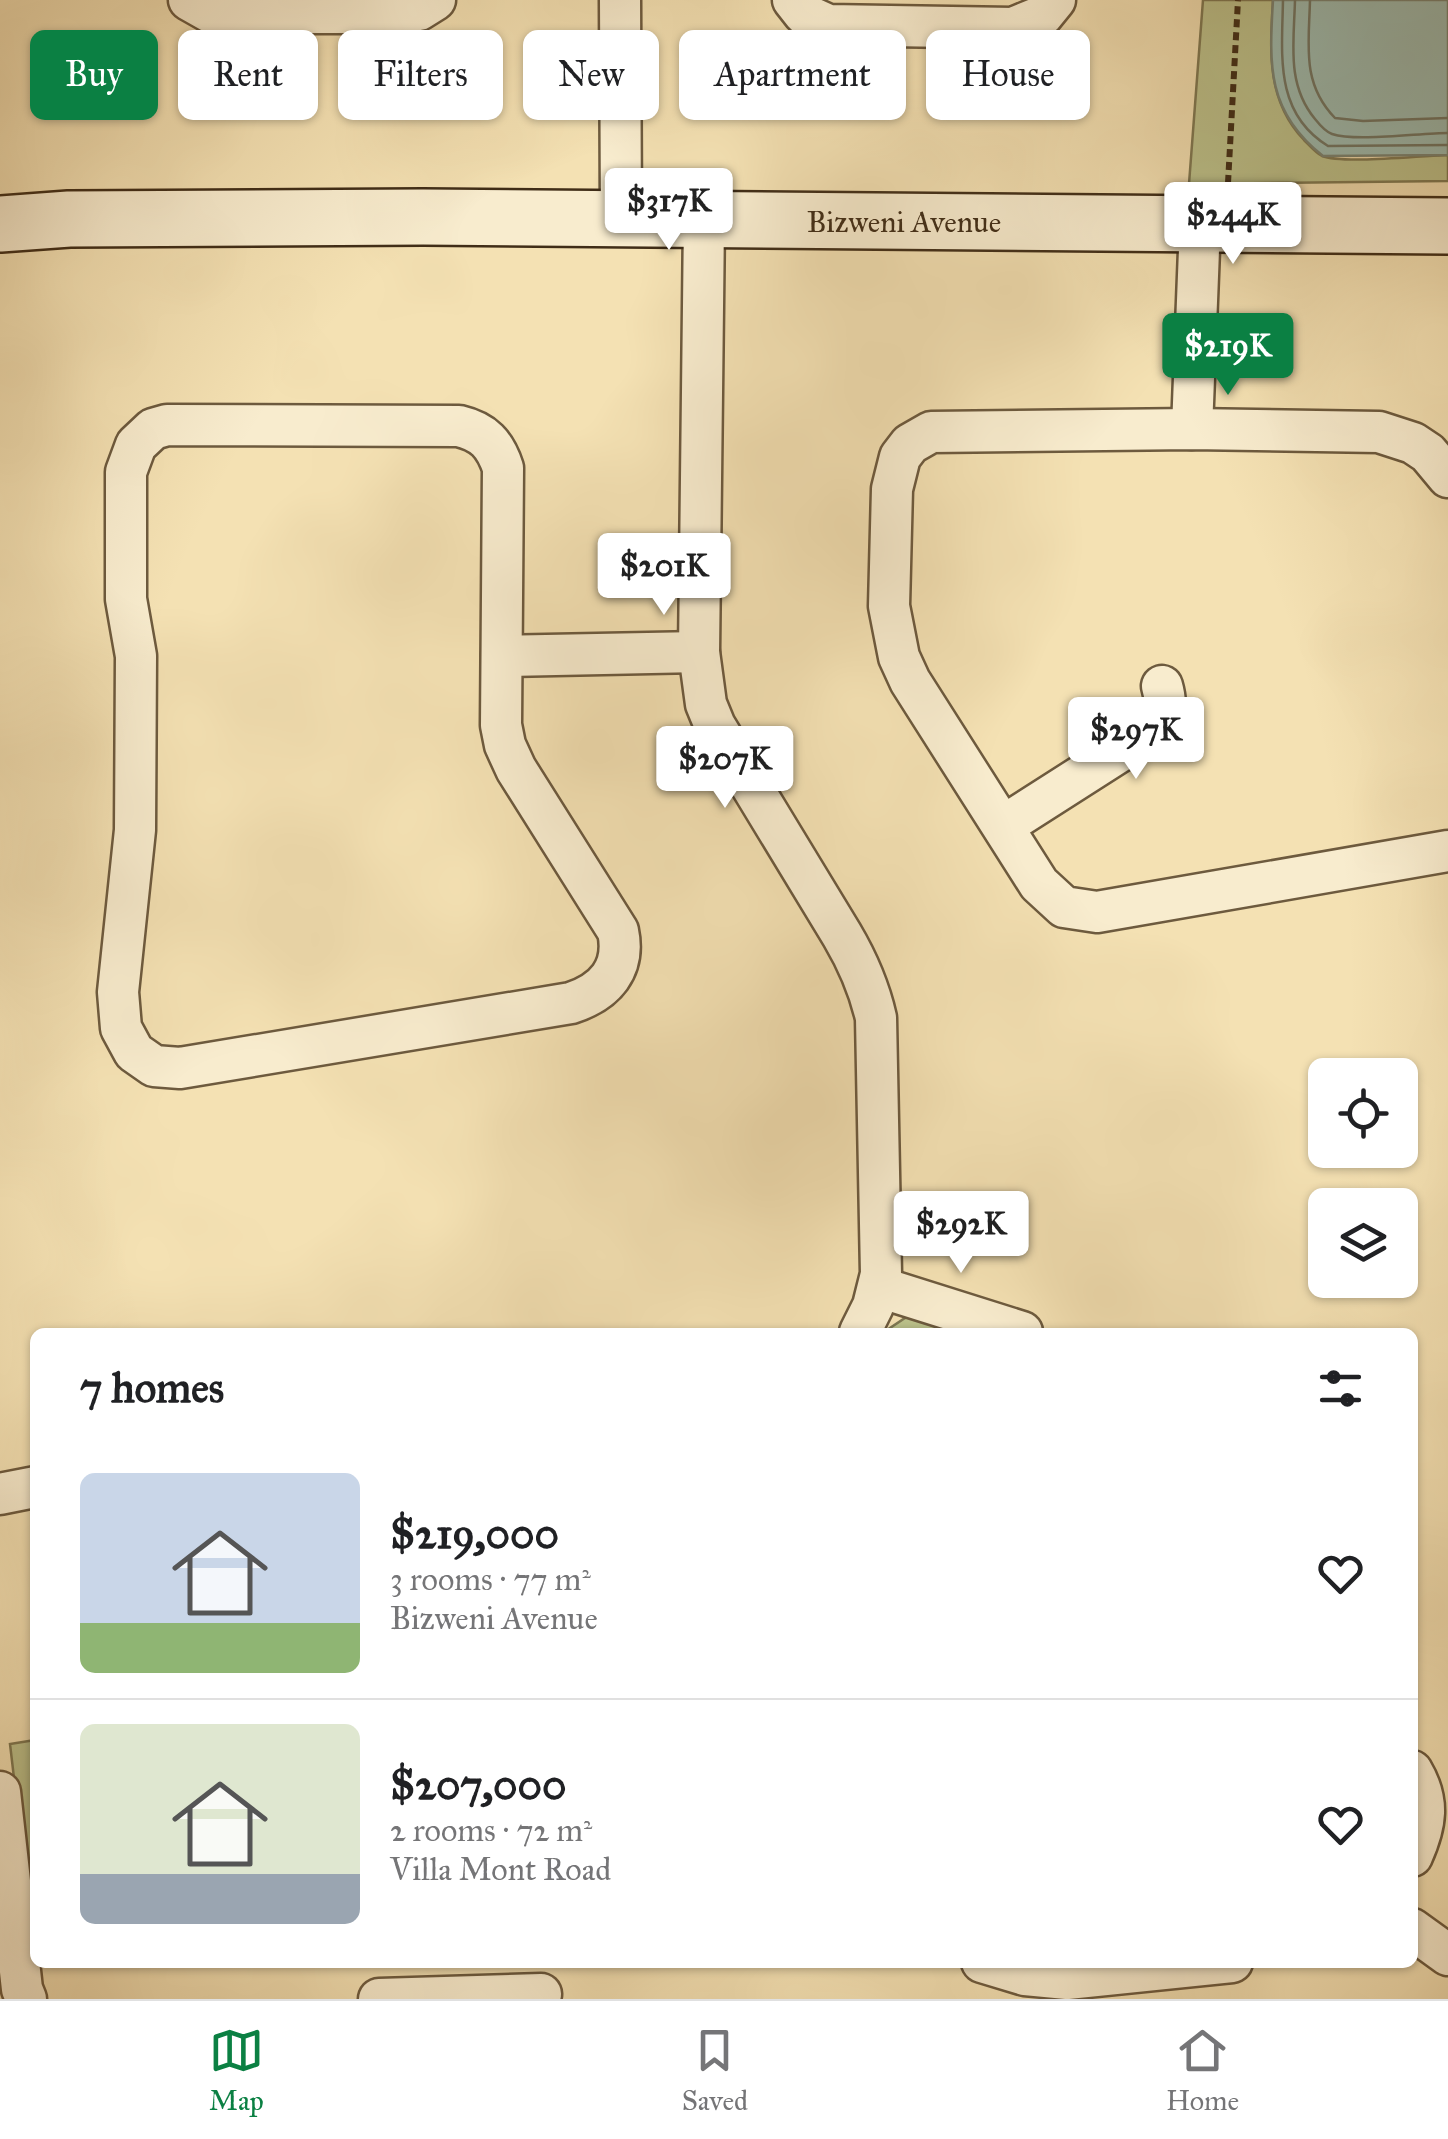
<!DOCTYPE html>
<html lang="en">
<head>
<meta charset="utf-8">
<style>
	:root { --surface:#fff; --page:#f6f6f6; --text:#202124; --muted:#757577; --line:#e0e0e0; --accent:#0b8043 }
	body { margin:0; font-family:"IM FELL Great Primer",serif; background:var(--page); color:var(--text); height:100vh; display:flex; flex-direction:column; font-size:38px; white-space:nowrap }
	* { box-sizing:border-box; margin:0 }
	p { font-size:32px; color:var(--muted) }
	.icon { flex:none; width:55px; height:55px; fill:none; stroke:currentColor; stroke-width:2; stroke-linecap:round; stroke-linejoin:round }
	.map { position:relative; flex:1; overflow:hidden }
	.sheet { position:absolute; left:30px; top:1328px; width:1388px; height:640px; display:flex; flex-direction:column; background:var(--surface); border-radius:15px; box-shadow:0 2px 8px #0004 }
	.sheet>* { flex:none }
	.top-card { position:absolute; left:30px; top:30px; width:1390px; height:90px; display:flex; gap:20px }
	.fabs { position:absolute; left:1308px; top:1058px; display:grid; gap:20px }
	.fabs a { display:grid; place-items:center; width:110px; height:110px; border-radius:15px; background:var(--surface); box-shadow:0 2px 8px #0004; font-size:50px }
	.price { position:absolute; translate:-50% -85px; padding:0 22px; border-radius:10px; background:#fff; color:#222; font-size:32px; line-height:65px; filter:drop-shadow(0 2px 5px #0008) }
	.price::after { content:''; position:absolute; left:50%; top:60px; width:30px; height:22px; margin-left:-15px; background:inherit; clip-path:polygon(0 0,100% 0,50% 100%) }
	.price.current { background:var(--accent); color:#fff }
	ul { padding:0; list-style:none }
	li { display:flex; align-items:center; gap:30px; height:250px; padding:0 50px }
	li+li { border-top:2px solid var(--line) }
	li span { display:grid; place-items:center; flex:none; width:280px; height:200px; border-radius:15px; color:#555 }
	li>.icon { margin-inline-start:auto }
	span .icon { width:120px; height:120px; fill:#fffc; stroke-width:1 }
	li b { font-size:42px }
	h2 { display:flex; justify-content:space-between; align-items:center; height:120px; padding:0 50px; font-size:42px }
	.tag { padding:0 35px; border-radius:15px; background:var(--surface); box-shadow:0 2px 8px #0004; font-size:35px; line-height:90px }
	.tag.current { background:var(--accent); color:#fff }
	.tab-bar { display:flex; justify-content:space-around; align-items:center; height:140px; border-top:2px solid var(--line); background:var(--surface); font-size:28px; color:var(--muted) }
	.tab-bar a { display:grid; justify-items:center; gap:5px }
	.tab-bar .current { color:var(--accent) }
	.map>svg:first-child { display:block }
	.green { fill:#bcc28c; stroke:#7e7852; stroke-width:2.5 }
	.water { fill:#9cbcb2; stroke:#778374; stroke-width:2.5 }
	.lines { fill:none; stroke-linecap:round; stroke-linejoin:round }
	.shore { stroke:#6e7464; stroke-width:2.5 }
	.street-casing { stroke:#6d5a3e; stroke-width:45 }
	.secondary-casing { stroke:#402d17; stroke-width:60 }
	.path { stroke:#402d17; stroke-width:6; stroke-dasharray:8 5; stroke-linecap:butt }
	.street { stroke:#f8ecce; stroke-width:40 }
	.secondary { stroke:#f8ecce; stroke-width:55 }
	.labels { text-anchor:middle; stroke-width:8; stroke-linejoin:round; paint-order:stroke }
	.street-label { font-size:30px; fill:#402d17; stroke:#f8ecce }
</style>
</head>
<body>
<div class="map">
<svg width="1448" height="1999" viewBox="0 0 1448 1999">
	<rect width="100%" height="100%" fill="#f4e1b3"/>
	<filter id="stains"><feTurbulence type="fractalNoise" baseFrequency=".002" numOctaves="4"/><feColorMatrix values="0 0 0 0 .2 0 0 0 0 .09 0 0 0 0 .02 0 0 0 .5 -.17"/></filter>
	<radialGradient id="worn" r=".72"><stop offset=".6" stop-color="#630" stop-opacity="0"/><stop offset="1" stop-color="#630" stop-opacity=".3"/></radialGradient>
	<!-- green -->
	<g class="green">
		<path d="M1203,0H1273C1270,51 1266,100 1304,140C1309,145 1316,153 1322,156C1342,164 1423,156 1448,155V181L1189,184Z"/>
		<path d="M916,1316L939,1317L937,1332H884L905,1318Z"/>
		<path d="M35,1740V1861L24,1863L10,1744Z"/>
	</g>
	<!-- water -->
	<path class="water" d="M1273,0H1448V155L1323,156C1267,112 1269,66 1273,0Z"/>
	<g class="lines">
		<!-- shore -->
		<g class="shore">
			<path d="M1283,0C1282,55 1274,113 1328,146L1448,145"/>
			<path d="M1295,0C1294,42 1286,84 1315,119C1319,124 1326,132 1332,134C1356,142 1420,133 1448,133"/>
			<path d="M1310,0C1309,44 1301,83 1335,118L1363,121L1448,118"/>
		</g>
		<defs>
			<g id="street">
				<path d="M189,0L212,13H404L419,10L435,0"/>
				<path d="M620,0L621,218"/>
				<path d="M793,0L804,14L828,25L1013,28L1042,16L1055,0"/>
				<path d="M704,220L699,652L706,704L715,726L842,935C858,962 869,987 876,1018L881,1274L873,1306L860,1332"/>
				<path d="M167,425L459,426C484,432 495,444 503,468L501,725L505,745L516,769L618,931C626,969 605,992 571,1003L180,1068L154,1066L134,1052L121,1028L118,992L135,830L136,656L126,599V472L136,445L153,429Z"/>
				<path d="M1192,429L1200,224"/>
				<path d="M1448,477L1428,453L1413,443L1379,432L1192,429L931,432L910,444L900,457L892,489L889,606L899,657L910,681L1039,884L1064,907L1097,912L1448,851"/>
				<path d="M502,656L699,652"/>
				<path d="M1003,826L1155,729C1166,715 1167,703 1162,686"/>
				<path d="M879,1287L1022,1332"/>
				<path d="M0,1494L35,1487"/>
				<path d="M1412,1771C1430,1801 1426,1825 1412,1856"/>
				<path d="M0,1792L22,1989L26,1999"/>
				<path d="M1412,1929L1448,1955"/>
				<path d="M982,1962L1025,1975L1067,1979L1232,1962"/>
				<path d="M379,1999L541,1994"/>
			</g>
			<path id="secondary" d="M0,224L69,219L423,217L1448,226"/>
		</defs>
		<!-- street casing -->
		<use href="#street" class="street-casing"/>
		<!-- secondary casing -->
		<use href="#secondary" class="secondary-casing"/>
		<!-- path -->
		<path class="path" d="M1228,183L1238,0"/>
		<!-- street -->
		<use href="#street" class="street"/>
		<!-- secondary -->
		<use href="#secondary" class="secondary"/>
	</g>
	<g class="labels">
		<!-- street labels -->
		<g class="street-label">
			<text x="904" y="232">Bizweni Avenue</text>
		</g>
	</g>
	<rect width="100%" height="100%" filter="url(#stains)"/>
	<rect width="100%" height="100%" fill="url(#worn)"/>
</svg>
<div class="fabs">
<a><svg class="icon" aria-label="locate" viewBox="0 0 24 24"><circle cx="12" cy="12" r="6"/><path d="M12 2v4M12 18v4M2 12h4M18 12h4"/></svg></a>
<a><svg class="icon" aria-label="layers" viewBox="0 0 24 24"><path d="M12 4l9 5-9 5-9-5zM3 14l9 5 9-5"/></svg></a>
</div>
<b class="price" style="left:669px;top:253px">$317K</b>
<b class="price" style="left:1233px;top:267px">$244K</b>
<b class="price current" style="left:1228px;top:398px">$219K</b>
<b class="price" style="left:664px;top:618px">$201K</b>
<b class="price" style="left:1136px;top:782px">$297K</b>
<b class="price" style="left:725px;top:811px">$207K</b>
<b class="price" style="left:961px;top:1276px">$292K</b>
<div class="top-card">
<a class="tag current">Buy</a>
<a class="tag">Rent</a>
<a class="tag">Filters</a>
<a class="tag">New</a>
<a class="tag">Apartment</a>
<a class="tag">House</a>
</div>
<section class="sheet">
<h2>7 homes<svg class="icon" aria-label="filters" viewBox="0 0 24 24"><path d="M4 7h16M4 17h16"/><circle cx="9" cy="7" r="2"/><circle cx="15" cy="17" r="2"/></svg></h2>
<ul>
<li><span style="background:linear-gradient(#c9d6e8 75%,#8fb573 0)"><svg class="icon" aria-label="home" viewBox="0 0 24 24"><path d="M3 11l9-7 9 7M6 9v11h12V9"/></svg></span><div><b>$219,000</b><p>3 rooms · 77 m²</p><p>Bizweni Avenue</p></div><svg class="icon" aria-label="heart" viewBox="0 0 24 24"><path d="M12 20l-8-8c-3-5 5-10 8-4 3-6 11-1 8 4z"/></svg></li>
<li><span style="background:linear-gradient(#dfe7d0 75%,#9aa5b1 0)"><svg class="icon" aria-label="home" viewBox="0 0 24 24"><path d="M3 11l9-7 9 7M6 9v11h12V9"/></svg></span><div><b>$207,000</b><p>2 rooms · 72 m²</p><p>Villa Mont Road</p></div><svg class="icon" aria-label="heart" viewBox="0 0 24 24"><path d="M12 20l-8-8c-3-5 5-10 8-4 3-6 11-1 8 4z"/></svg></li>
</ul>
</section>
</div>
<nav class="tab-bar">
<a class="current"><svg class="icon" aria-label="map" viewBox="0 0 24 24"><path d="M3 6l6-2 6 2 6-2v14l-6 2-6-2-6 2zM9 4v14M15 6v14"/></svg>Map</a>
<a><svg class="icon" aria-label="saved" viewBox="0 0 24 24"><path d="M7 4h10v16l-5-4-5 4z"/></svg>Saved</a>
<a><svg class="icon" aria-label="home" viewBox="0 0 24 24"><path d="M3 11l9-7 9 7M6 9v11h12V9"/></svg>Home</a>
</nav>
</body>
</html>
